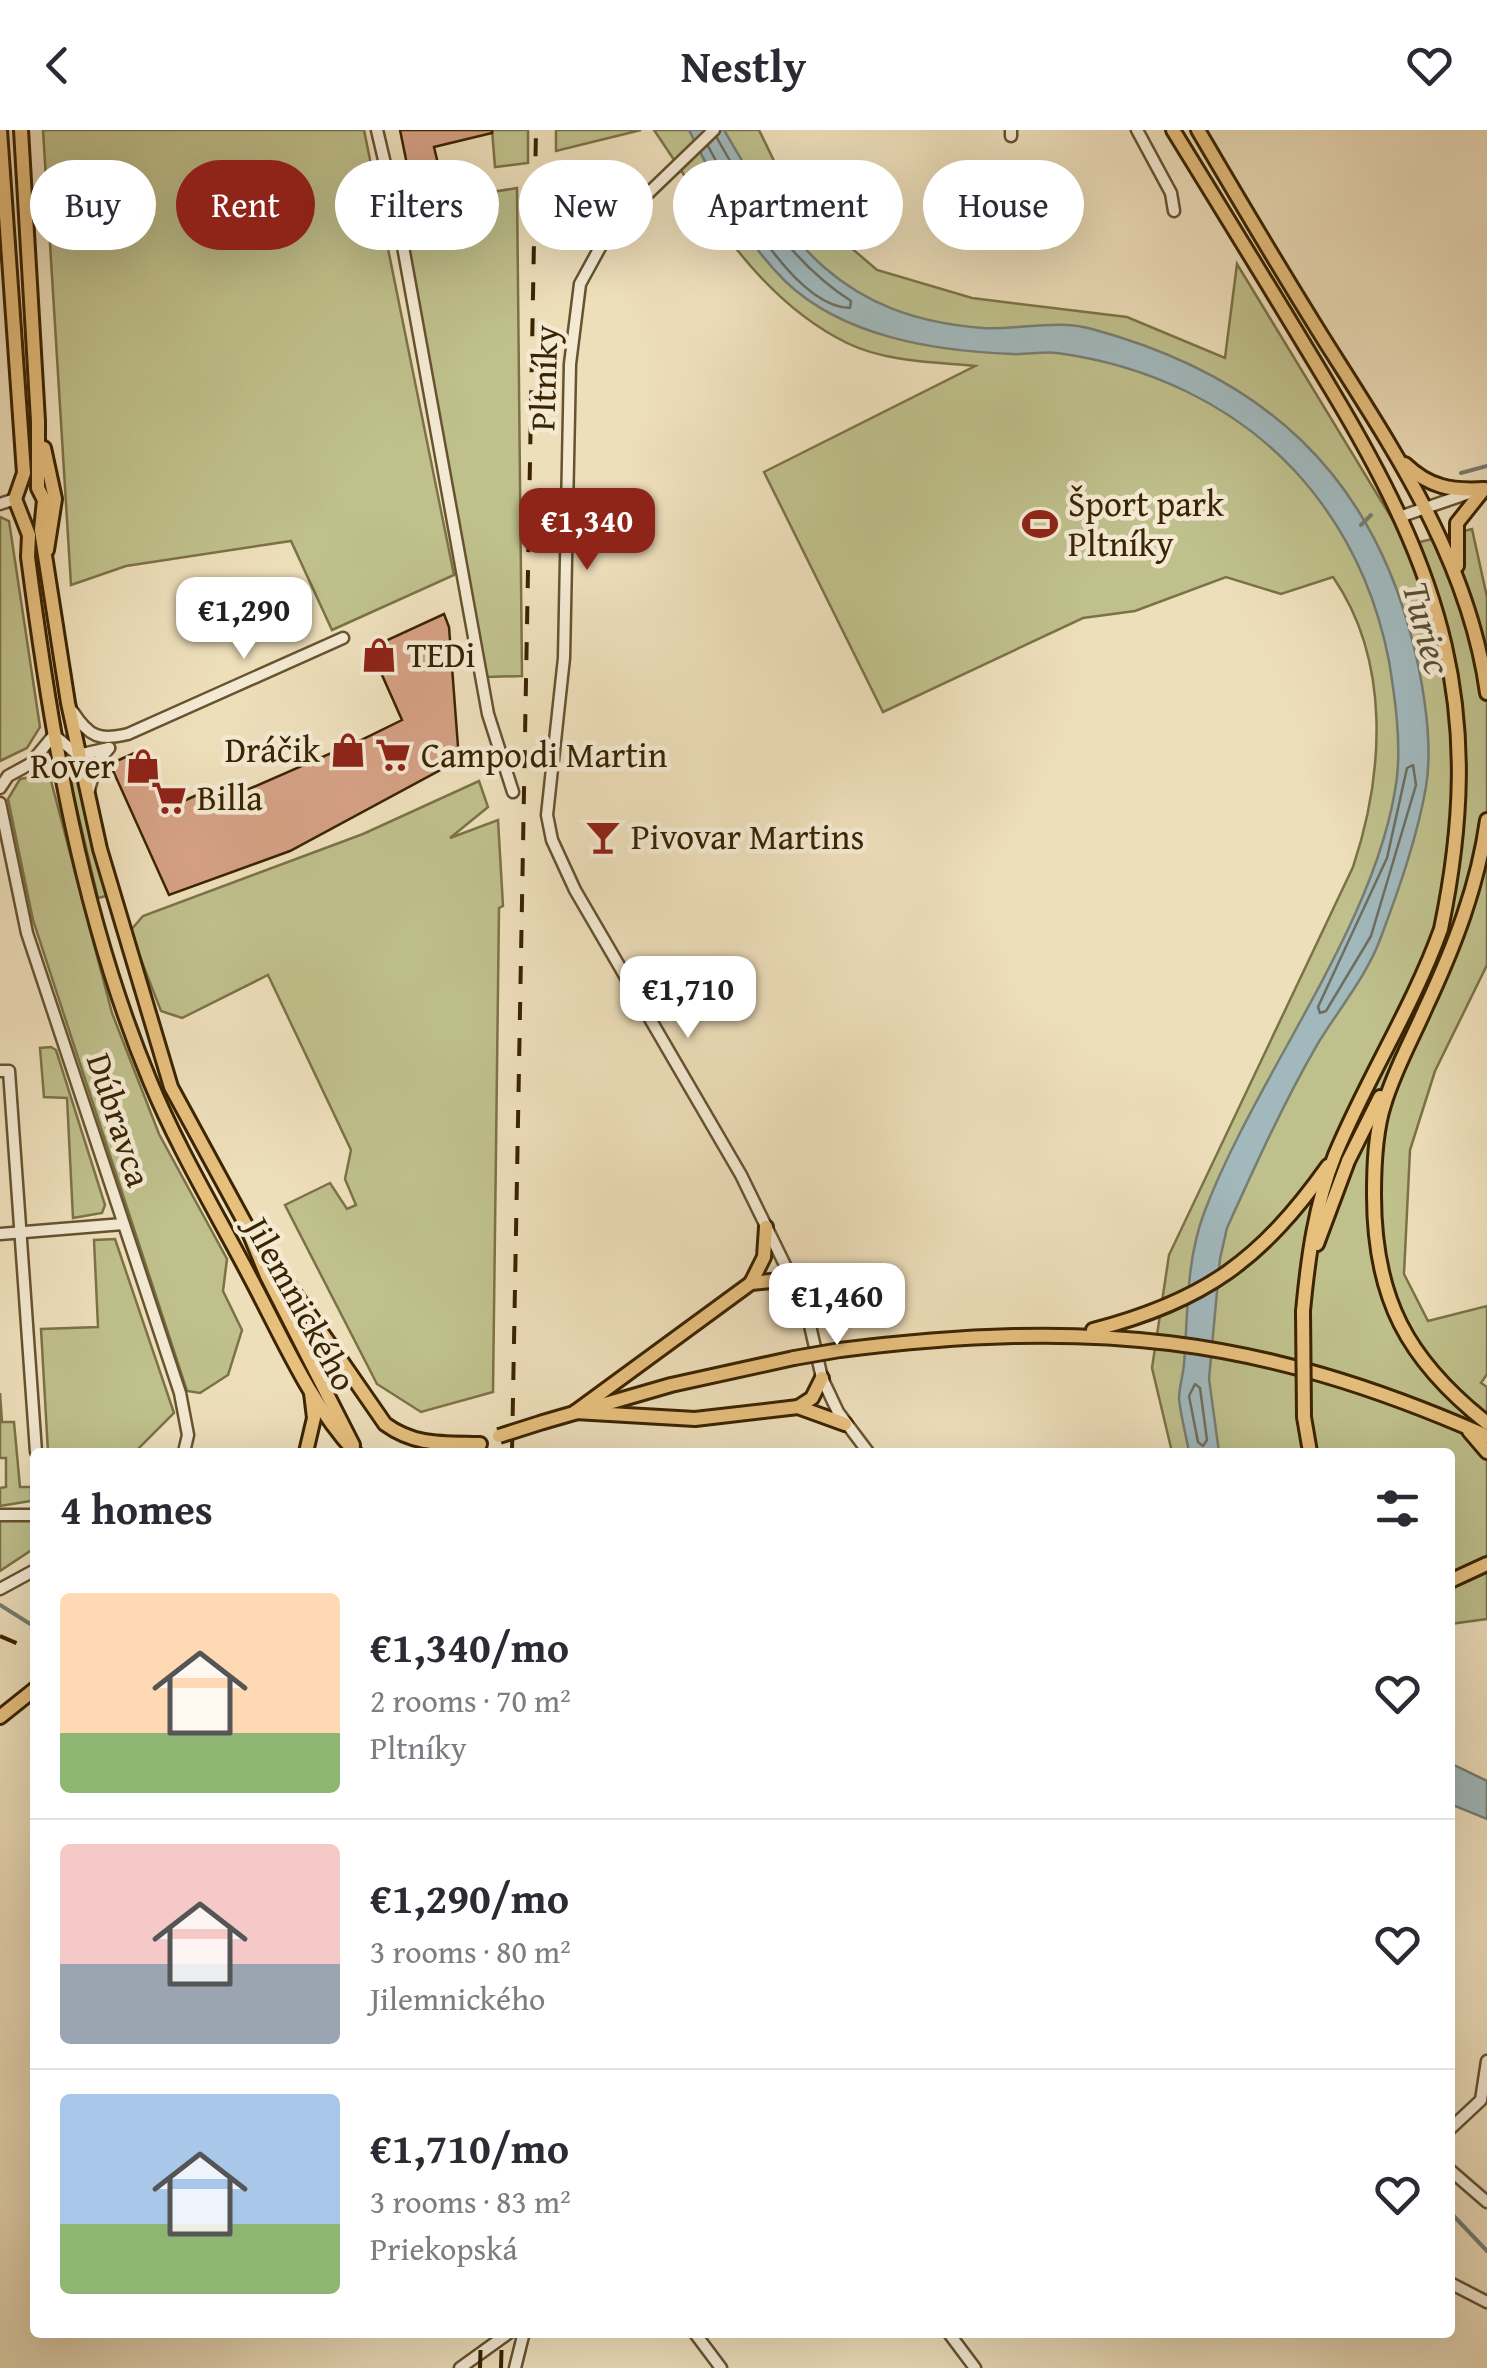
<!DOCTYPE html>
<html lang="en">
<head>
<meta charset="utf-8">
<style>
	:root { --surface:#fff; --page:#f7f7f7; --text:#2b2b33; --muted:#7c7c81; --line:#e1e1e2; --accent:#8f2418 }
	body { margin:0; font-family:"Gentium Book Plus",serif; background:var(--page); color:var(--text); height:100vh; display:flex; flex-direction:column; font-size:38px; white-space:nowrap }
	* { box-sizing:border-box; margin:0 }
	p { font-size:32px; color:var(--muted) }
	.icon { flex:none; width:55px; height:55px; fill:none; stroke:currentColor; stroke-width:2; stroke-linecap:round; stroke-linejoin:round }
	.map { position:relative; flex:1; overflow:hidden }
	.panel { position:absolute; left:30px; top:1318px; width:1425px; height:890px; display:flex; flex-direction:column; background:var(--surface); border-radius:10px; box-shadow:0 10px 40px #0002 }
	.panel>* { flex:none }
	.top-card { position:absolute; left:30px; top:30px; width:1428px; height:90px; display:flex; gap:20px }
	.price { position:absolute; translate:-50% -85px; padding:0 22px; border-radius:20px; background:#fff; color:#222; font-size:32px; line-height:65px; filter:drop-shadow(0 2px 5px #0008) }
	.price::after { content:''; position:absolute; left:50%; top:60px; width:30px; height:22px; margin-left:-15px; background:inherit; clip-path:polygon(0 0,100% 0,50% 100%) }
	.price.on { background:var(--accent); color:#fff }
	ul { padding:0; list-style:none }
	li { display:flex; align-items:center; gap:30px; height:250px; padding:0 30px }
	li+li { border-top:2px solid var(--line) }
	li span { display:grid; place-items:center; flex:none; width:280px; height:200px; border-radius:10px; color:#555 }
	li>.icon { margin-inline-start:auto }
	span .icon { width:120px; height:120px; fill:#fffc; stroke-width:1 }
	li b { font-size:42px }
	h2 { display:flex; justify-content:space-between; align-items:center; height:120px; padding:0 30px; font-size:42px }
	.pill { padding:0 35px; border-radius:45px; background:var(--surface); box-shadow:0 10px 40px #0002; font-size:35px; line-height:90px }
	.pill.on { background:var(--accent); color:#fff }
	header { display:flex; justify-content:space-between; align-items:center; height:130px; padding:0 30px; background:var(--surface); font-size:45px; font-weight:600 }
	.map>svg:first-child { display:block }
	.green { fill:#bfc08c; stroke:#7c7247; stroke-width:2.5 }
	.water { fill:#a1b9bd; stroke:#787d72; stroke-width:2.5 }
	.lines { fill:none; stroke-linecap:round; stroke-linejoin:round }
	.shore { stroke:#6e6e60; stroke-width:2.5 }
	.stream { stroke:#787d72; stroke-width:4 }
	.building { fill:#d6a185; stroke:#3a2402; stroke-width:2.5 }
	.minor-casing { stroke:#675330; stroke-width:15 }
	.major-casing { stroke:#3a2402; stroke-width:18 }
	.minor { stroke:#f4ead3; stroke-width:10 }
	.major { stroke:#e7c07e; stroke-width:12 }
	.rail { stroke:#3a2402; stroke-width:4; stroke-dasharray:18 18; stroke-linecap:butt }
	.major-bridge-casing { stroke:#3a2402; stroke-width:18; stroke-linecap:butt }
	.major-bridge { stroke:#e7c07e; stroke-width:12 }
	.labels { text-anchor:middle; stroke-width:9; stroke-linejoin:round; paint-order:stroke }
	.street-label { font-size:35px; fill:#3a2402; stroke:#f4ead3 }
	.poi-label { font-size:35px; fill:#3a2402; stroke:#f4ead3; text-anchor:start }
	.water-label { font-size:38px; font-style:italic; fill:#59513a; stroke:#f4ead3 }
</style>
</head>
<body>
<header><svg class="icon" aria-label="back" viewBox="0 0 24 24"><path d="M15 5l-7 7 7 7"/></svg>Nestly<svg class="icon" aria-label="heart" viewBox="0 0 24 24"><path d="M12 20l-8-8c-3-5 5-10 8-4 3-6 11-1 8 4z"/></svg></header>
<div class="map">
<svg width="1487" height="2238" viewBox="0 0 1487 2238">
	<rect width="100%" height="100%" fill="#eedfbb"/>
	<filter id="stains"><feTurbulence type="fractalNoise" baseFrequency=".002" numOctaves="4"/><feColorMatrix values="0 0 0 0 .2 0 0 0 0 .09 0 0 0 0 .02 0 0 0 .5 -.17"/></filter>
	<radialGradient id="worn" r=".72"><stop offset=".6" stop-color="#630" stop-opacity="0"/><stop offset="1" stop-color="#630" stop-opacity=".3"/></radialGradient>
	<!-- green -->
	<g class="green">
		<path d="M43,0H364L454,445L332,500L291,411L126,436L71,455Z"/>
		<path d="M492,0H528V33L495,37Z"/>
		<path d="M556,0H641L556,21Z"/>
		<path d="M654,0H759L791,66L877,140L972,168L1127,187L1225,228L1237,134L1408,415L1472,399L1487,467V835L1435,941L1410,1020L1404,1144L1428,1191L1487,1176V1244L1481,1253L1487,1257V1489L1450,1494V1322H1172L1152,1238L1169,1125L1353,737C1384,644 1391,531 1333,447L1281,464L1226,447L1135,481L1083,488L883,582L764,342L975,236C934,232 886,232 847,213C757,169 708,79 654,0Z"/>
		<path d="M517,58L522,546L486,547L400,86L406,76Z"/>
		<path d="M0,387L9,391L40,597L27,618L0,631Z"/>
		<path d="M66,633L75,637L106,766L98,768Z"/>
		<path d="M44,645L50,647L112,883L159,1004L227,1129L223,1161L242,1200L228,1245L200,1263L187,1261L33,790L8,669L20,649Z"/>
		<path d="M479,651L488,677L450,708L498,690L503,776L499,778L493,1262L421,1282L377,1254L285,1075L330,1053L347,1079L356,1075L345,1049L351,1020L268,845L182,888L161,881L130,801L143,786L363,704Z"/>
		<path d="M51,917L56,920L105,1075L102,1083L73,1088L67,968L44,967L40,918Z"/>
		<path d="M115,1109L174,1283L135,1322H48L41,1199L98,1197L94,1110Z"/>
		<path d="M0,1263L2,1292H14L20,1357H31V1371L0,1376V1358L6,1357V1328H0Z"/>
		<path d="M31,1389L33,1419L0,1441V1390Z"/>
	</g>
	<!-- water -->
	<g class="water">
		<path d="M689,0H724C790,115 841,187 983,198C1018,200 1058,189 1092,199C1262,245 1372,343 1414,517C1424,558 1433,614 1426,657C1417,708 1399,759 1381,807C1367,846 1338,880 1317,915C1283,974 1255,1036 1227,1098L1220,1129L1209,1249L1219,1322H1189C1186,1305 1181,1287 1179,1269C1179,1258 1183,1246 1184,1234C1188,1183 1186,1131 1204,1083C1256,944 1379,793 1397,647C1401,609 1395,568 1389,531C1375,459 1344,394 1294,340C1232,274 1147,235 1057,223C1042,221 1027,225 1012,224C935,221 843,207 785,151C742,109 716,53 689,0Z"/>
		<path d="M1450,1633L1487,1651V1689L1450,1674Z"/>
	</g>
	<g class="lines">
		<!-- shore -->
		<g class="shore">
			<path d="M708,16C732,61 793,177 850,178L851,171C790,132 751,69 717,8"/>
			<path d="M1413,635L1416,655L1371,806L1326,881L1320,883L1318,877L1387,728L1407,638Z"/>
			<path d="M1195,1254L1200,1258L1207,1310L1203,1316L1198,1312L1189,1266Z"/>
		</g>
		<!-- stream -->
		<g class="stream">
			<path d="M1461,343L1487,336"/>
			<path d="M1361,395L1371,385"/>
			<path d="M0,1475L35,1497"/>
			<path d="M1450,2082L1487,2121"/>
		</g>
	</g>
	<!-- building -->
	<g class="building">
		<path d="M400,0H492V3L434,17L440,42L410,49Z"/>
		<path d="M444,484L449,497L459,630L290,721L169,765L110,634L139,621L159,666L171,660L177,674L197,665L203,679L359,611L402,590L370,518Z"/>
	</g>
	<g class="lines">
		<defs>
			<g id="minor">
				<path d="M377,0L398,89L488,584L513,662"/>
				<path d="M714,0L609,101L580,154L570,234L564,528L547,685L552,710L575,760L741,1045L806,1178L822,1248L838,1282L868,1322"/>
				<path d="M1011,0V6"/>
				<path d="M1137,0L1171,63L1174,81"/>
				<path d="M0,374L15,369"/>
				<path d="M1405,385L1472,362"/>
				<path d="M73,582C89,607 100,611 128,604L343,508"/>
				<path d="M30,634L50,638L63,647"/>
				<path d="M0,658L8,646L30,634L54,605L78,625L109,618"/>
				<path d="M89,660L96,634L109,618"/>
				<path d="M0,673L27,803L180,1263L188,1305L184,1322"/>
				<path d="M0,941H9L36,1322"/>
				<path d="M0,1104L123,1094"/>
				<path d="M0,1385H35"/>
				<path d="M0,1459L35,1440"/>
				<path d="M1450,1999L1481,1970L1487,1931"/>
				<path d="M1450,2040L1487,2072"/>
				<path d="M1450,2153L1487,2172"/>
				<path d="M694,2202L721,2238"/>
				<path d="M948,2202L975,2238"/>
				<path d="M460,2238L510,2202"/>
				<path d="M515,2238L524,2202"/>
			</g>
			<g id="major">
				<path d="M0,0L24,343L15,369L29,405L28,427C51,604 81,785 150,951C178,1019 216,1082 250,1147C281,1205 310,1274 355,1322"/>
				<path d="M21,0L38,291V358L44,370L41,400L68,573L100,719L171,957L246,1095L267,1146L353,1315"/>
				<path d="M1173,0C1226,86 1279,172 1331,259C1442,444 1487,579 1441,799C1413,877 1367,948 1335,1025C1315,1075 1308,1128 1303,1181"/>
				<path d="M1198,0C1239,70 1280,139 1323,208C1393,319 1469,430 1487,563"/>
				<path d="M44,318L55,369L47,420"/>
				<path d="M1405,334C1429,357 1451,361 1484,359"/>
				<path d="M1457,436V393L1484,359"/>
				<path d="M1487,690C1478,756 1454,817 1426,877C1412,909 1394,941 1384,975C1375,1003 1374,1036 1374,1065C1374,1168 1407,1230 1487,1293"/>
				<path d="M250,1099L385,1294C415,1316 443,1313 480,1314"/>
				<path d="M1317,1114L1348,1031L1380,967"/>
				<path d="M751,1153L764,1127L766,1097"/>
				<path d="M1093,1200C1205,1171 1261,1130 1328,1036"/>
				<path d="M840,1220C1088,1189 1256,1204 1487,1306"/>
				<path d="M798,1277L812,1268L822,1248"/>
				<path d="M575,1282L695,1289L798,1277L845,1294"/>
				<path d="M575,1282L751,1153L781,1150L797,1160"/>
				<path d="M1304,1287L1310,1322"/>
				<path d="M543,1292L671,1255L794,1228"/>
				<path d="M1469,1301L1487,1322"/>
				<path d="M306,1322L314,1288L311,1263"/>
				<path d="M1450,1451L1487,1434"/>
				<path d="M0,1587L35,1559"/>
			</g>
		</defs>
		<!-- minor casing -->
		<use href="#minor" class="minor-casing"/>
		<!-- major casing -->
		<use href="#major" class="major-casing"/>
		<!-- minor -->
		<use href="#minor" class="minor"/>
		<!-- major -->
		<use href="#major" class="major"/>
		<!-- rail -->
		<g class="rail">
			<path d="M512,1322L536,0"/>
			<path d="M0,1506L35,1521"/>
			<path d="M480,2238L481,2202"/>
			<path d="M501,2238L502,2202"/>
		</g>
		<defs>
			<g id="major-bridge">
				<path d="M1303,1181L1304,1287"/>
				<path d="M794,1228L840,1220"/>
				<path d="M499,1306L543,1292"/>
			</g>
		</defs>
		<!-- major-bridge casing -->
		<use href="#major-bridge" class="major-bridge-casing"/>
		<!-- major-bridge -->
		<use href="#major-bridge" class="major-bridge"/>
	</g>
	<!-- icons -->
	<defs>
		<symbol id="stadium-bare" viewBox="-9 -9 18 18"><path d="M0-5a6.5 5 0 1 0 0 10a6.5 5 0 1 0 0-10ZM-3.5-1.8h7v3.6h-7Z" fill="#8f2418" stroke="#f4ead3" stroke-width="2.5" paint-order="stroke"/></symbol>
		<symbol id="shop-bare" viewBox="-9 -9 18 18"><path d="M-5-2.5h2.3a2.7 3.5 0 0 1 5.4 0H5L5.5 6h-11ZM-1.5-2.5h3a1.5 2.3 0 0 0-3 0Z" fill="#8f2418" stroke="#f4ead3" stroke-width="2.5" paint-order="stroke"/></symbol>
		<symbol id="supermarket-bare" viewBox="-9 -9 18 18"><path d="M-6-5.5h2.5l.6 2H6L4.5 2H-2.5L-4.4-4H-6ZM-1.5 3.2a1.3 1.3 0 1 0 .1 0ZM3 3.2a1.3 1.3 0 1 0 .1 0Z" fill="#8f2418" stroke="#f4ead3" stroke-width="2.5" paint-order="stroke"/></symbol>
		<symbol id="bar-bare" viewBox="-9 -9 18 18"><path d="M-6-5H6L.8 .8V4.5H3.5V6h-7V4.5H-.8V.8Z" fill="#8f2418" stroke="#f4ead3" stroke-width="2.5" paint-order="stroke"/></symbol>
	</defs>
	<g fill-rule="evenodd">
		<use href="#stadium-bare" x="1015" y="369" width="50" height="50"/>
		<use href="#shop-bare" x="354" y="500" width="50" height="50"/>
		<use href="#shop-bare" x="323" y="595" width="50" height="50"/>
		<use href="#supermarket-bare" x="368" y="600" width="50" height="50"/>
		<use href="#shop-bare" x="118" y="611" width="50" height="50"/>
		<use href="#supermarket-bare" x="144" y="643" width="50" height="50"/>
		<use href="#bar-bare" x="578" y="682" width="50" height="50"/>
	</g>
	<g class="labels">
		<!-- street labels -->
		<g class="street-label">
			<text transform="translate(544 248) rotate(-88)" y="12">Pltníky</text>
			<text transform="translate(119 990) rotate(72)" y="12">Dúbravca</text>
			<text transform="translate(301 1174) rotate(61)" y="12">Jilemnického</text>
		</g>
		<!-- poi labels -->
		<g class="poi-label">
			<text x="1068" y="386">Šport park<tspan x="1068" dy="40">Pltníky</tspan></text>
			<text x="407" y="537">TEDi</text>
			<text x="320" y="632" text-anchor="end">Dráčik</text>
			<text x="421" y="637">Campo di Martin</text>
			<text x="115" y="648" text-anchor="end">Rover</text>
			<text x="197" y="680">Billa</text>
			<text x="631" y="719">Pivovar Martins</text>
		</g>
		<!-- water labels -->
		<g class="water-label">
			<text transform="translate(1427 498) rotate(75)" y="13">Turiec</text>
		</g>
	</g>
	<rect width="100%" height="100%" filter="url(#stains)"/>
	<rect width="100%" height="100%" fill="url(#worn)"/>
</svg>
<b class="price on" style="left:587px;top:443px">€1,340</b>
<b class="price" style="left:244px;top:532px">€1,290</b>
<b class="price" style="left:688px;top:911px">€1,710</b>
<b class="price" style="left:837px;top:1218px">€1,460</b>
<div class="top-card">
<a class="pill">Buy</a>
<a class="pill on">Rent</a>
<a class="pill">Filters</a>
<a class="pill">New</a>
<a class="pill">Apartment</a>
<a class="pill">House</a>
</div>
<section class="panel">
<h2>4 homes<svg class="icon" aria-label="filters" viewBox="0 0 24 24"><path d="M4 7h16M4 17h16"/><circle cx="9" cy="7" r="2"/><circle cx="15" cy="17" r="2"/></svg></h2>
<ul>
<li><span style="background:linear-gradient(#ffd9b3 70%,#8fb573 0)"><svg class="icon" aria-label="home" viewBox="0 0 24 24"><path d="M3 11l9-7 9 7M6 9v11h12V9"/></svg></span><div><b>€1,340/mo</b><p>2 rooms · 70 m²</p><p>Pltníky</p></div><svg class="icon" aria-label="heart" viewBox="0 0 24 24"><path d="M12 20l-8-8c-3-5 5-10 8-4 3-6 11-1 8 4z"/></svg></li>
<li><span style="background:linear-gradient(#f6c9c9 60%,#9aa5b1 0)"><svg class="icon" aria-label="home" viewBox="0 0 24 24"><path d="M3 11l9-7 9 7M6 9v11h12V9"/></svg></span><div><b>€1,290/mo</b><p>3 rooms · 80 m²</p><p>Jilemnického</p></div><svg class="icon" aria-label="heart" viewBox="0 0 24 24"><path d="M12 20l-8-8c-3-5 5-10 8-4 3-6 11-1 8 4z"/></svg></li>
<li><span style="background:linear-gradient(#a9c7e8 65%,#8fb573 0)"><svg class="icon" aria-label="home" viewBox="0 0 24 24"><path d="M3 11l9-7 9 7M6 9v11h12V9"/></svg></span><div><b>€1,710/mo</b><p>3 rooms · 83 m²</p><p>Priekopská</p></div><svg class="icon" aria-label="heart" viewBox="0 0 24 24"><path d="M12 20l-8-8c-3-5 5-10 8-4 3-6 11-1 8 4z"/></svg></li>
</ul>
</section>
</div>
</body>
</html>
